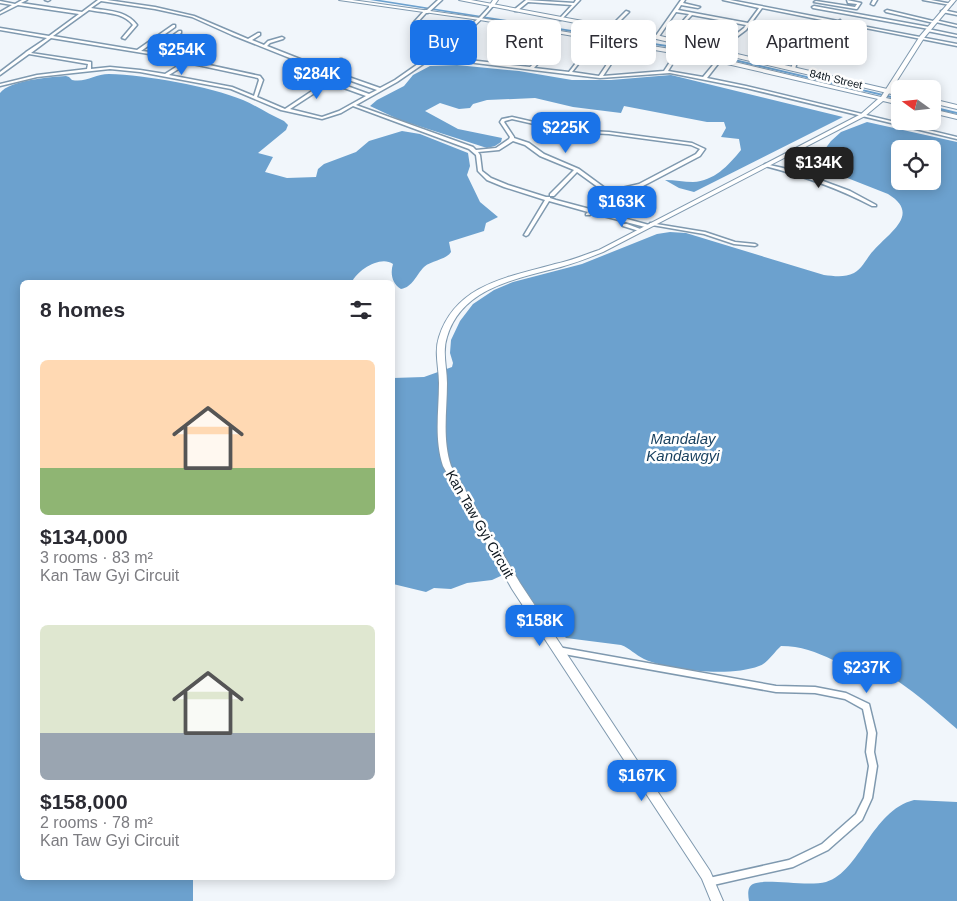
<!DOCTYPE html>
<html lang="en">
<head>
<meta charset="utf-8">
<style>
	:root { --surface:#fff; --page:#f7f7f7; --text:#2b2b33; --muted:#7c7c81; --accent:#1a73e8 }
	body { margin:0; font-family:Helvetica,sans-serif; background:var(--page); color:var(--text); height:100vh; display:flex; flex-direction:column; font-size:19px; white-space:nowrap }
	* { box-sizing:border-box; margin:0 }
	p { font-size:16px; color:var(--muted) }
	.icon { flex:none; width:28px; height:28px; fill:none; stroke:currentColor; stroke-width:2; stroke-linecap:round; stroke-linejoin:round }
	.map { position:relative; flex:1; overflow:hidden }
	.details { position:absolute; left:20px; top:280px; width:375px; height:600px; display:flex; flex-direction:column; background:var(--surface); border-radius:8px; box-shadow:0 2px 12px #0003 }
	.details>* { flex:none }
	.banner { position:absolute; left:410px; top:20px; width:471px; height:45px; display:flex; gap:10px }
	.needle { width:32px; rotate:285deg }
	.tools { position:absolute; left:891px; top:80px; display:grid; gap:10px }
	.tools a { display:grid; place-items:center; width:50px; height:50px; border-radius:8px; background:var(--surface); box-shadow:0 2px 12px #0003; font-size:25px }
	.price { position:absolute; translate:-50% -42px; padding:0 11px; border-radius:10px; background:var(--accent); color:#fff; font-size:16px; line-height:32px; filter:drop-shadow(0 1px 2px #0008) }
	.price::after { content:''; position:absolute; left:50%; top:30px; width:15px; height:11px; margin-left:-8px; background:inherit; clip-path:polygon(0 0,100% 0,50% 100%) }
	.price.selected { background:#222; color:#fff }
	ul { padding:0; list-style:none }
	li { display:grid; align-content:center; gap:10px; height:265px; padding:0 20px }
	li span { display:grid; place-items:center; height:155px; border-radius:8px; color:#555 }
	li>.icon { margin-inline-start:auto }
	span .icon { width:90px; height:90px; fill:#fffc; stroke-width:1 }
	li b { font-size:21px }
	h2 { display:flex; justify-content:space-between; align-items:center; height:60px; padding:0 20px; font-size:21px }
	.tag { padding:0 18px; border-radius:8px; background:var(--surface); box-shadow:0 2px 12px #0003; font-size:18px; line-height:45px }
	.tag.selected { background:var(--accent); color:#fff }
	.map>svg:first-child { display:block }
	.water { fill:#6ca1ce; fill-rule:evenodd }
	.lines { fill:none; stroke-linecap:round; stroke-linejoin:round }
	.canal { fill:#6ca1ce; fill-rule:evenodd }
	.street-casing { stroke:#7f99af; stroke-width:3 }
	.secondary-casing { stroke:#7f99af; stroke-width:2 }
	.primary-casing { stroke:#7f99af; stroke-width:2 }
	.street { fill:#fff; fill-rule:evenodd }
	.secondary { fill:#fff; fill-rule:evenodd }
	.primary { fill:#fff; fill-rule:evenodd }
	.labels { text-anchor:middle; stroke-width:5; stroke-linejoin:round; paint-order:stroke }
	.far-street-label { font-size:11px; fill:#0f1921; stroke:#fff }
	.street-label { font-size:14px; fill:#0f1921; stroke:#fff }
	.water-label { font-size:15px; font-style:italic; fill:#163f5e; stroke:#fff }
</style>
</head>
<body>
<div class="map">
<svg width="957" height="901" viewBox="0 0 957 901">
	<rect width="100%" height="100%" fill="#f1f6fb"/>
	<!-- water -->
	<g class="water">
		<path d="M457,65L519,71L572,80H611L671,75L843,117L694,192L679,188L665,180C675,180 684,182 693,182C714,181 728,166 741,150L739,139L721,137L726,128L724,122H707L624,106L621,113L573,107L535,98L487,100L473,104L470,108L459,109L440,103L425,111L458,129L502,138L501,142L495,146L487,148L400,120L370,106L377,100L404,86L413,75L430,66Z"/>
		<path d="M109,74C146,75 209,86 243,100C257,106 270,115 284,121L288,125L286,130L258,153L273,157L265,172L287,178L316,177L318,169L324,164L356,152L369,141L402,131L420,134L468,153L470,166L467,175L480,202L498,217L486,223L484,231L449,242L451,252C446,260 432,260 424,267C416,275 413,287 401,289C392,284 390,273 393,264C380,255 357,271 352,282H22V878H193V901H0V93C10,80 50,77 66,76L69,77L72,80C86,83 95,74 109,74Z"/>
		<path d="M867,122L957,142V729C928,704 898,676 863,663C854,660 842,665 833,660C816,652 801,646 781,646C774,652 768,663 759,666C731,677 671,671 644,659C635,655 630,648 621,645L566,638L538,609L519,581L505,574L492,580L467,583L451,589L434,588L426,592L393,584V378L424,377L452,367L453,363L450,353L451,340L460,321L473,304L494,290L513,282L582,264L657,234L670,232L686,233L824,275C834,276 844,278 854,273C863,268 867,257 874,250C890,232 921,214 888,194L827,170L809,159L812,154L825,149L831,141L841,132ZM900,149H932V181H900Z"/>
		<path d="M914,800L957,802V901H749C748,895 747,887 753,884C764,878 807,887 826,882C861,871 871,811 914,800Z"/>
	</g>
	<g class="lines">
		<!-- canal -->
		<g class="canal">
			<path d="M370,0H380L692,49L900,98V100L692,51Z"/>
			<path d="M932,106L957,112V114L932,109Z"/>
		</g>
		<defs>
			<g id="street">
				<path d="M22,0H27L21,3L82,12L98,0H107L155,7L194,16L248,39L258,33H260V35L252,40L264,45L268,41L282,37L284,38L283,39L270,43L267,46L323,68L340,59H342V61L326,69L380,88L395,80L425,59L426,58H428L450,43L480,17L491,5L493,6C476,27 455,43 433,58L459,59L496,63L512,47L514,48L513,49L499,64L530,67L540,58L542,59L534,68L569,72L595,38H596L598,39L572,72L599,76L622,42H623L625,43L603,76L664,71L677,51H678L680,52L668,71L703,77L718,59H719L721,60L707,78L746,86L957,137V139L746,88L670,73L600,78L459,61L429,60L397,82L356,105L473,147L476,150L496,148L509,139L510,137L500,122L502,119L512,117L569,130L609,132L692,143L705,149L700,156L643,186L612,193L594,210L649,225V227H645L592,213L590,215H586V214L588,212L549,201L528,235L526,236L524,235L545,200L504,187L487,180L478,171L476,155L469,149L353,106L341,113L322,119L281,110L231,89L140,72L110,69L37,77L0,86V84L37,75L87,69L88,64L29,54L0,75V72L25,53L26,52L47,38L0,30V28L49,36L79,14L18,5L0,14V12L12,5L0,3V1L15,4ZM101,1L155,9L192,17L232,35L320,70L321,71H323L377,90L369,94L303,70L301,71L302,72L327,81L285,109L257,97L263,80L260,76L154,53L181,33V31H179L150,52L141,51L175,27V25H173L137,50L53,36L89,10C104,13 123,12 133,25L122,38L125,39L137,25C126,10 107,11 91,8ZM51,38L149,54L184,62L165,74L140,70L110,67L91,69V62L31,53ZM188,63L258,78L259,80L254,96L232,87L169,75ZM330,83L366,96L339,111L322,117L290,109ZM512,119L569,132L609,134L691,145L700,149L696,154L639,184L609,191L579,169L544,154L529,143L514,138V137L504,122L505,121ZM513,141L525,145L540,156L574,170L550,194V196H554L577,172L606,193L590,209L556,200L550,198V197H546L508,185L491,178L482,171L480,155L478,152L499,150Z"/>
				<path d="M45,0H50L48,1Z"/>
				<path d="M438,0H442L428,13H426L416,24H414V22L425,10H427Z"/>
				<path d="M526,0L574,3L576,0H580L561,20H560V18L572,5L528,2L517,11H515V9Z"/>
				<path d="M681,0H685L683,3L700,7L698,8L681,5L678,10L748,23L759,8L723,0H730L838,21L840,20L841,22L957,44V46L840,23L838,27L837,43L823,49L800,50L795,69L793,70L791,69L801,37L804,38L801,48L822,47L834,41V27L837,23L762,8L746,30L717,52L715,51L716,50L744,28L746,25L692,15L677,31L675,30L676,29L689,14L676,12L658,38L655,37Z"/>
				<path d="M847,0L861,3L857,9H856L814,2L816,1L855,7L857,4L848,3Z"/>
				<path d="M873,0H877L874,5H873L871,4Z"/>
				<path d="M923,0H931L952,4L950,5Z"/>
				<path d="M814,6L929,27L931,28L929,29L813,8L812,7Z"/>
				<path d="M887,10L933,21L935,20L957,25V27L936,22L934,23L886,12L885,11Z"/>
				<path d="M943,10L957,13V15L942,12L941,11Z"/>
				<path d="M626,11L629,12L612,29H610V27Z"/>
				<path d="M928,29L957,35V37L927,31L926,30Z"/>
				<path d="M550,30L553,31L540,47H538V45Z"/>
				<path d="M651,35L654,36L646,47H644L643,46Z"/>
				<path d="M640,45L643,46L632,61H630L629,60Z"/>
				<path d="M765,164L783,168L823,181L850,191L876,205V206H872C838,188 803,176 765,166Z"/>
				<path d="M650,223L705,232L735,242L755,244L757,245L755,246L734,244L704,234L652,225L650,224Z"/>
				<path d="M623,224H627L643,230L641,231H639L623,226Z"/>
				<path d="M558,647L776,686L815,687L846,693L869,704L876,733L874,752L877,766L872,798L862,820L828,850L793,867L709,886L706,885L705,882L706,879L709,878L789,860L822,844L856,814L864,798L869,766L866,752L868,733L863,709L845,699L815,693L776,692L558,653L555,652L554,650L555,648Z"/>
			</g>
			<g id="secondary">
				<path d="M339,0H352L480,18L701,54L881,97L920,36L951,0H956L924,38L886,98L900,101V105L883,101L865,116L603,252C588,258 573,264 557,268C514,279 461,289 447,337C442,352 447,368 447,383C447,411 442,438 451,466L520,583L710,871L723,901H711L702,879L512,589L443,466C434,438 439,411 439,383C439,368 434,352 439,337C456,284 509,277 555,264C570,261 584,255 599,250L861,114L878,99L701,58L480,20Z"/>
				<path d="M493,0H498L493,7H489V6Z"/>
				<path d="M932,109L957,115V119L932,113Z"/>
			</g>
			<g id="primary">
				<path d="M459,0H471L652,34L900,92V96L652,38Z"/>
				<path d="M932,99L957,105V109L932,103Z"/>
			</g>
		</defs>
		<!-- street casing -->
		<use href="#street" class="street-casing"/>
		<!-- secondary casing -->
		<use href="#secondary" class="secondary-casing"/>
		<!-- primary casing -->
		<use href="#primary" class="primary-casing"/>
		<!-- street -->
		<use href="#street" class="street"/>
		<!-- secondary -->
		<use href="#secondary" class="secondary"/>
		<!-- primary -->
		<use href="#primary" class="primary"/>
	</g>
	<g class="labels">
		<!-- far-street labels -->
		<g class="far-street-label">
			<text transform="translate(836 79) rotate(13)" y="4">84th Street</text>
		</g>
		<!-- street labels -->
		<g class="street-label">
			<text transform="translate(480 524) rotate(60)" y="5">Kan Taw Gyi Circuit</text>
		</g>
		<!-- water labels -->
		<g class="water-label">
			<text x="683" y="444">Mandalay<tspan x="683" dy="17">Kandawgyi</tspan></text>
		</g>
	</g>
</svg>
<div class="tools">
<a><svg class="needle" viewBox="-14 -14 28 28"><path d="M0-13l5 13h-10z" fill="#e53935"/><path d="M0 13l5-13h-10z" fill="#7c7c81"/></svg></a>
<a><svg class="icon" aria-label="locate" viewBox="0 0 24 24"><circle cx="12" cy="12" r="6"/><path d="M12 2v4M12 18v4M2 12h4M18 12h4"/></svg></a>
</div>
<b class="price" style="left:182px;top:76px">$254K</b>
<b class="price" style="left:317px;top:100px">$284K</b>
<b class="price" style="left:566px;top:154px">$225K</b>
<b class="price selected" style="left:819px;top:189px">$134K</b>
<b class="price" style="left:622px;top:228px">$163K</b>
<b class="price" style="left:540px;top:647px">$158K</b>
<b class="price" style="left:867px;top:694px">$237K</b>
<b class="price" style="left:642px;top:802px">$167K</b>
<div class="banner">
<a class="tag selected">Buy</a>
<a class="tag">Rent</a>
<a class="tag">Filters</a>
<a class="tag">New</a>
<a class="tag">Apartment</a>
</div>
<section class="details">
<h2>8 homes<svg class="icon" aria-label="filters" viewBox="0 0 24 24"><path d="M4 7h16M4 17h16"/><circle cx="9" cy="7" r="2"/><circle cx="15" cy="17" r="2"/></svg></h2>
<ul>
<li><span style="background:linear-gradient(#ffd9b3 70%,#8fb573 0)"><svg class="icon" aria-label="home" viewBox="0 0 24 24"><path d="M3 11l9-7 9 7M6 9v11h12V9"/></svg></span><div><b>$134,000</b><p>3 rooms · 83 m²</p><p>Kan Taw Gyi Circuit</p></div></li>
<li><span style="background:linear-gradient(#dfe7d0 70%,#9aa5b1 0)"><svg class="icon" aria-label="home" viewBox="0 0 24 24"><path d="M3 11l9-7 9 7M6 9v11h12V9"/></svg></span><div><b>$158,000</b><p>2 rooms · 78 m²</p><p>Kan Taw Gyi Circuit</p></div></li>
</ul>
</section>
</div>
</body>
</html>
